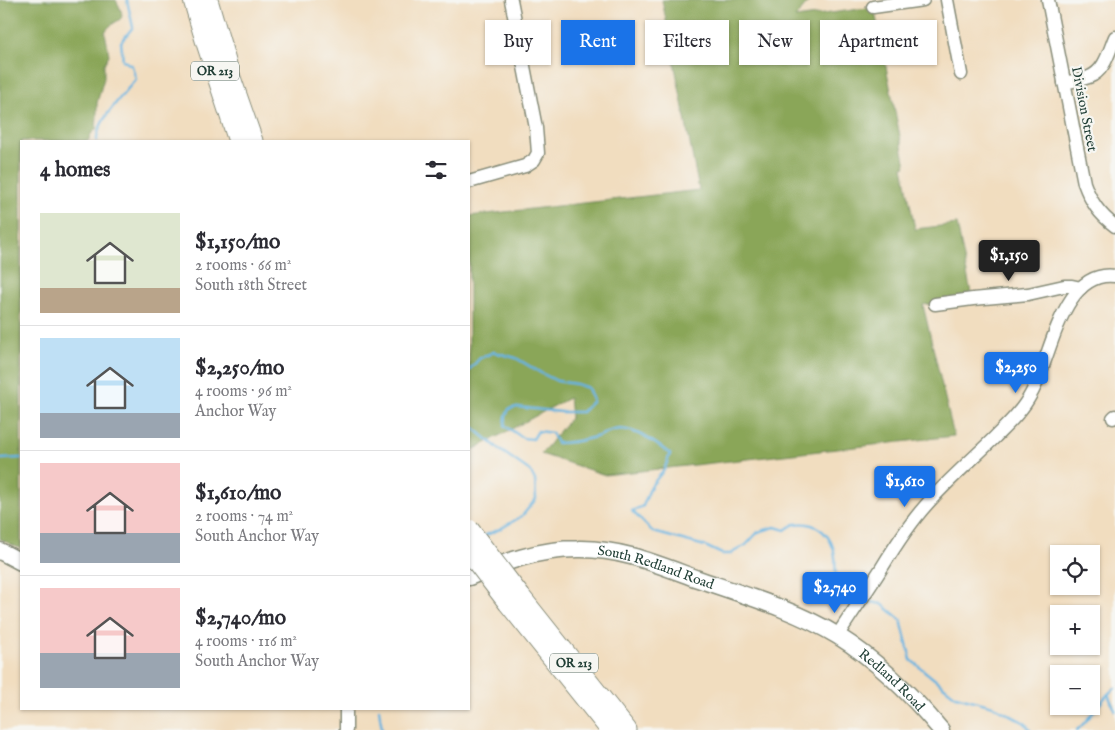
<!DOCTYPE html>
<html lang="en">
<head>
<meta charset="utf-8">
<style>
	:root { --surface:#fff; --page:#f7f7f7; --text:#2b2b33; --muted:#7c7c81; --line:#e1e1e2; --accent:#1a73e8 }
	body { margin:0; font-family:"IM FELL English",serif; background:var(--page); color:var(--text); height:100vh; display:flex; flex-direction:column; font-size:19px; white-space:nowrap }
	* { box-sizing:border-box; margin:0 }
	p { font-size:16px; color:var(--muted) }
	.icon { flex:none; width:28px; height:28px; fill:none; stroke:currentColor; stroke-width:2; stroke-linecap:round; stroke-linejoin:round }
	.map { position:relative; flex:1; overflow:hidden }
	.drawer { position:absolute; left:20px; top:140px; width:450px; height:570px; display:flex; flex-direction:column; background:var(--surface); border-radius:0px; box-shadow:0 1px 4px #0004 }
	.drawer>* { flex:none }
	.banner { position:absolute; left:485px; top:20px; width:475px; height:45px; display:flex; gap:10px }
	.tools { position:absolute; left:1050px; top:545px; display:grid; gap:10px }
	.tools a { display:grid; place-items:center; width:50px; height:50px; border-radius:0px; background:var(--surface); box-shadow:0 1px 4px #0004; font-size:25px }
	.price { position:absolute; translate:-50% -42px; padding:0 11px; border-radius:5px; background:var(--accent); color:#fff; font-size:16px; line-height:32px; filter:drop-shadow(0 1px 2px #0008) }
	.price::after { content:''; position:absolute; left:50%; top:30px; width:15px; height:11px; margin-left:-8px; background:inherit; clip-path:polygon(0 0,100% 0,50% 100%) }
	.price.selected { background:#222; color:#fff }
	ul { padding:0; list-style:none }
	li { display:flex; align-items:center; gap:15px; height:125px; padding:0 20px }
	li+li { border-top:1px solid var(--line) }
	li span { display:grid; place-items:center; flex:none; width:140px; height:100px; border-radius:0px; color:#555 }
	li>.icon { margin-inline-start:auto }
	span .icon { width:60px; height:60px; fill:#fffc; stroke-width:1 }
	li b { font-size:21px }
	h2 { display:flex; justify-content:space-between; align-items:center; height:60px; padding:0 20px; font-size:21px }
	.chip { padding:0 18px; border-radius:0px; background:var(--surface); box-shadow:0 1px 4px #0004; font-size:18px; line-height:45px }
	.chip.selected { background:var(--accent); color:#fff }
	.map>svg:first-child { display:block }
	.forest { fill:#8aa658; stroke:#547246 }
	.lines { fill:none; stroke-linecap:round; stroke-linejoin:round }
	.stream { stroke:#66b3e0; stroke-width:2.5 }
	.minor-casing { stroke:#888d7a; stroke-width:15 }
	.major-casing { stroke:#888d7a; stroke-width:19 }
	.highway-casing { stroke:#888d7a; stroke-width:21 }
	.minor { stroke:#fff; stroke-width:12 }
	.major { stroke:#fff; stroke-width:16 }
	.highway { stroke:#fff; stroke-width:19 }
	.highway-bridge-casing { stroke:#888d7a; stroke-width:21; stroke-linecap:butt }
	.highway-bridge { stroke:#fff; stroke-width:19 }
	.labels { text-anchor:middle; stroke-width:4.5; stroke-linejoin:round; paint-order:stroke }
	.shield { fill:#f6f6f2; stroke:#60746d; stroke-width:1 }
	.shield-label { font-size:12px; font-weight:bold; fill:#1f3d34 }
	.street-label { font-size:14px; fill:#1f3d34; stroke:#f6f6f2 }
</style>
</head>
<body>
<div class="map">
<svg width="1115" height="730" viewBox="0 0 1115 730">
	<rect width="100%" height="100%" fill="#f6f6f2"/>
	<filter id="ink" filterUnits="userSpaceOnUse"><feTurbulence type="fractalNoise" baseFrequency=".02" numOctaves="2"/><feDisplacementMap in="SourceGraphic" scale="10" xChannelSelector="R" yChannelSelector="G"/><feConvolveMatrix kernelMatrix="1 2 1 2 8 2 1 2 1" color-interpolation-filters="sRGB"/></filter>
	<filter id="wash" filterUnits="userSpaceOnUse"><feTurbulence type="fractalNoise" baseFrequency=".0096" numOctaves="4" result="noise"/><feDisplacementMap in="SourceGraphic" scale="20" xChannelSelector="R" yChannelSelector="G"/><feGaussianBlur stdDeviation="1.12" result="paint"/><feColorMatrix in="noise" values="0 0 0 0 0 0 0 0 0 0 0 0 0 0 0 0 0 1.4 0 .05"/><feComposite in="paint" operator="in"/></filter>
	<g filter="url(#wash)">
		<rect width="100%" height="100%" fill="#f1ddbf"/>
		<!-- forest -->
		<g class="forest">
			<path d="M0,0H116C130,26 116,15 105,32L109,55L104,64V78L97,103V116L96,129L91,134L88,141H21V549L0,539Z"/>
			<path d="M662,0H810L795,18L874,7L906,166L903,167L915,229L957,224L972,298L923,305L954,436L605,475L541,454L571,417L569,398L471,451L469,444V216L699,190Z"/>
		</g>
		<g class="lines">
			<!-- stream -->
			<g class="stream">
				<path d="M97,141C95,123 124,94 136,79L132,66L123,60L121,42L133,27L127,0"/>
				<path d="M469,370L480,358L494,352L516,358L541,373L557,381L576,384L588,388L593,401L582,412H561L517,407L509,409L506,416L505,426L523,438L533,439L538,431L552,433L557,443C571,443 585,440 599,436C604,434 609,431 614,430C632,425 657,444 670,454L664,470L651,486L643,506L632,511L653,532L705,546L722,554H730L746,545L758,532L775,527L785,530C788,528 792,525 795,524C818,520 833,537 835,557C836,564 834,570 837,577L845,580L858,595"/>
				<path d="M469,424L500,450L530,471L535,480L536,499L522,516L502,528L484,536"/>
				<path d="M0,459L21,458"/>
				<path d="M864,600L870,602L882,604L901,620L911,660L933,678L956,696L993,706L1025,723L1030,730"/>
				<path d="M1108,694L1115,711"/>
				<path d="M379,709L382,730"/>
				<path d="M1077,730C1092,718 1100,699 1115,688"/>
			</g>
		</g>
	</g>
	<g filter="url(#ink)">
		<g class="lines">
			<defs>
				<g id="minor">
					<path d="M947,0L961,74"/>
					<path d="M1048,0L1084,183C1091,202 1099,214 1115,226"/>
					<path d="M873,7L923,0"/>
					<path d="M1064,83C1072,81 1081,80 1089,77C1105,71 1109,51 1115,37"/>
					<path d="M469,182L525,166L534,160L538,153L536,128L511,0"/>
					<path d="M935,304L973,299L1028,294L1064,286H1072L1081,288"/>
					<path d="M1113,418L1115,416"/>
					<path d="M837,636C852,613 867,591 881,569C895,546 909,524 927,504C948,480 972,460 995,437C1008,424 1022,411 1031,394C1051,360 1061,269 1115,276"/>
					<path d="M346,709V730"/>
				</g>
				<g id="major">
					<path d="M0,551L21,562"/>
					<path id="s1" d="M469,577C504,562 539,549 578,549C619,548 657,564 695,578C741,594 796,610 838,636C878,661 911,694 941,730"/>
				</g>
				<g id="highway">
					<path d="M193,0L205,40L238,141"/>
					<path d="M208,0L230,75L253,141"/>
					<path d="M521,597L627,730"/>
					<path d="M508,603L610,730"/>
				</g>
			</defs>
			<!-- minor casing -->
			<use href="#minor" class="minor-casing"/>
			<!-- major casing -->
			<use href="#major" class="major-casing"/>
			<!-- highway casing -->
			<use href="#highway" class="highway-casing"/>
			<!-- minor -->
			<use href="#minor" class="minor"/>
			<!-- major -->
			<use href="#major" class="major"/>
			<!-- highway -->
			<use href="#highway" class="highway"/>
			<defs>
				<g id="highway-bridge">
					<path d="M469,529L521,597"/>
					<path d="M469,552L508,603"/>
				</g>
			</defs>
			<!-- highway-bridge casing -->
			<use href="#highway-bridge" class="highway-bridge-casing"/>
			<!-- highway-bridge -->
			<use href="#highway-bridge" class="highway-bridge"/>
		</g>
	</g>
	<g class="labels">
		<!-- shield labels -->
		<g class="shield">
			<rect x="191" y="61.5" width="48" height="19" rx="4"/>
			<rect x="550" y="653.5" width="48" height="19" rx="4"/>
		</g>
		<g class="shield-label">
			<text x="215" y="75">OR 213</text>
			<text x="574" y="667">OR 213</text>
		</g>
		<!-- street labels -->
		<g class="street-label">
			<text transform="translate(1085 109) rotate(79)" y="5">Division Street</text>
			<text dy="5" stroke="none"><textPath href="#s1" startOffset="194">South Redland Road</textPath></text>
			<text dy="5" stroke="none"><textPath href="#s1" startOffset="459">Redland Road</textPath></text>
		</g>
	</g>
</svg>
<div class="tools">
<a><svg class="icon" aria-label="locate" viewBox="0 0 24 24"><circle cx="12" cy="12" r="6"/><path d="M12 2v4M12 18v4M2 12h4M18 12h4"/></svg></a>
<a>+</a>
<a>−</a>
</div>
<b class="price selected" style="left:1009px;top:282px">$1,150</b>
<b class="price" style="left:1016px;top:394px">$2,250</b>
<b class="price" style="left:905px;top:508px">$1,610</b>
<b class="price" style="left:835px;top:614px">$2,740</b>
<div class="banner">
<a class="chip">Buy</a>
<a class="chip selected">Rent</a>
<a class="chip">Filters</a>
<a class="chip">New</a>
<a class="chip">Apartment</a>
</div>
<section class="drawer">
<h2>4 homes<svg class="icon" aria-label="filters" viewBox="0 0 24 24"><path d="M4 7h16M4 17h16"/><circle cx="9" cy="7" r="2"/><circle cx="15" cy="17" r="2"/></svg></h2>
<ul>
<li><span style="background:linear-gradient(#dfe7d0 75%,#b9a48a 0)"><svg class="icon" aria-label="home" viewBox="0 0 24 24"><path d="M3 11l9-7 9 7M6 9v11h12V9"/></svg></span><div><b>$1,150/mo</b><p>2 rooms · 66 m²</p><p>South 18th Street</p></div></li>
<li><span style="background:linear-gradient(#bfe0f5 75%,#9aa5b1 0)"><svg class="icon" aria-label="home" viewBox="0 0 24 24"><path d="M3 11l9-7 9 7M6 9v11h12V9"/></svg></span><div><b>$2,250/mo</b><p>4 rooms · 96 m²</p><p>Anchor Way</p></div></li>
<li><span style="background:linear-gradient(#f6c9c9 70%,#9aa5b1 0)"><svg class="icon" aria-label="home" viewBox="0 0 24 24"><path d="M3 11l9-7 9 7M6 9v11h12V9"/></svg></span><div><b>$1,610/mo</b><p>2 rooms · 74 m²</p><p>South Anchor Way</p></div></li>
<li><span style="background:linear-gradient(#f6c9c9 65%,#9aa5b1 0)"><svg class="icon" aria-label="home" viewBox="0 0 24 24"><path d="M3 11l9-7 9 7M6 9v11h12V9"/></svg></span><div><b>$2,740/mo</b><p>4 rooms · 116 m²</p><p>South Anchor Way</p></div></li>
</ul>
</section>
</div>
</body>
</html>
